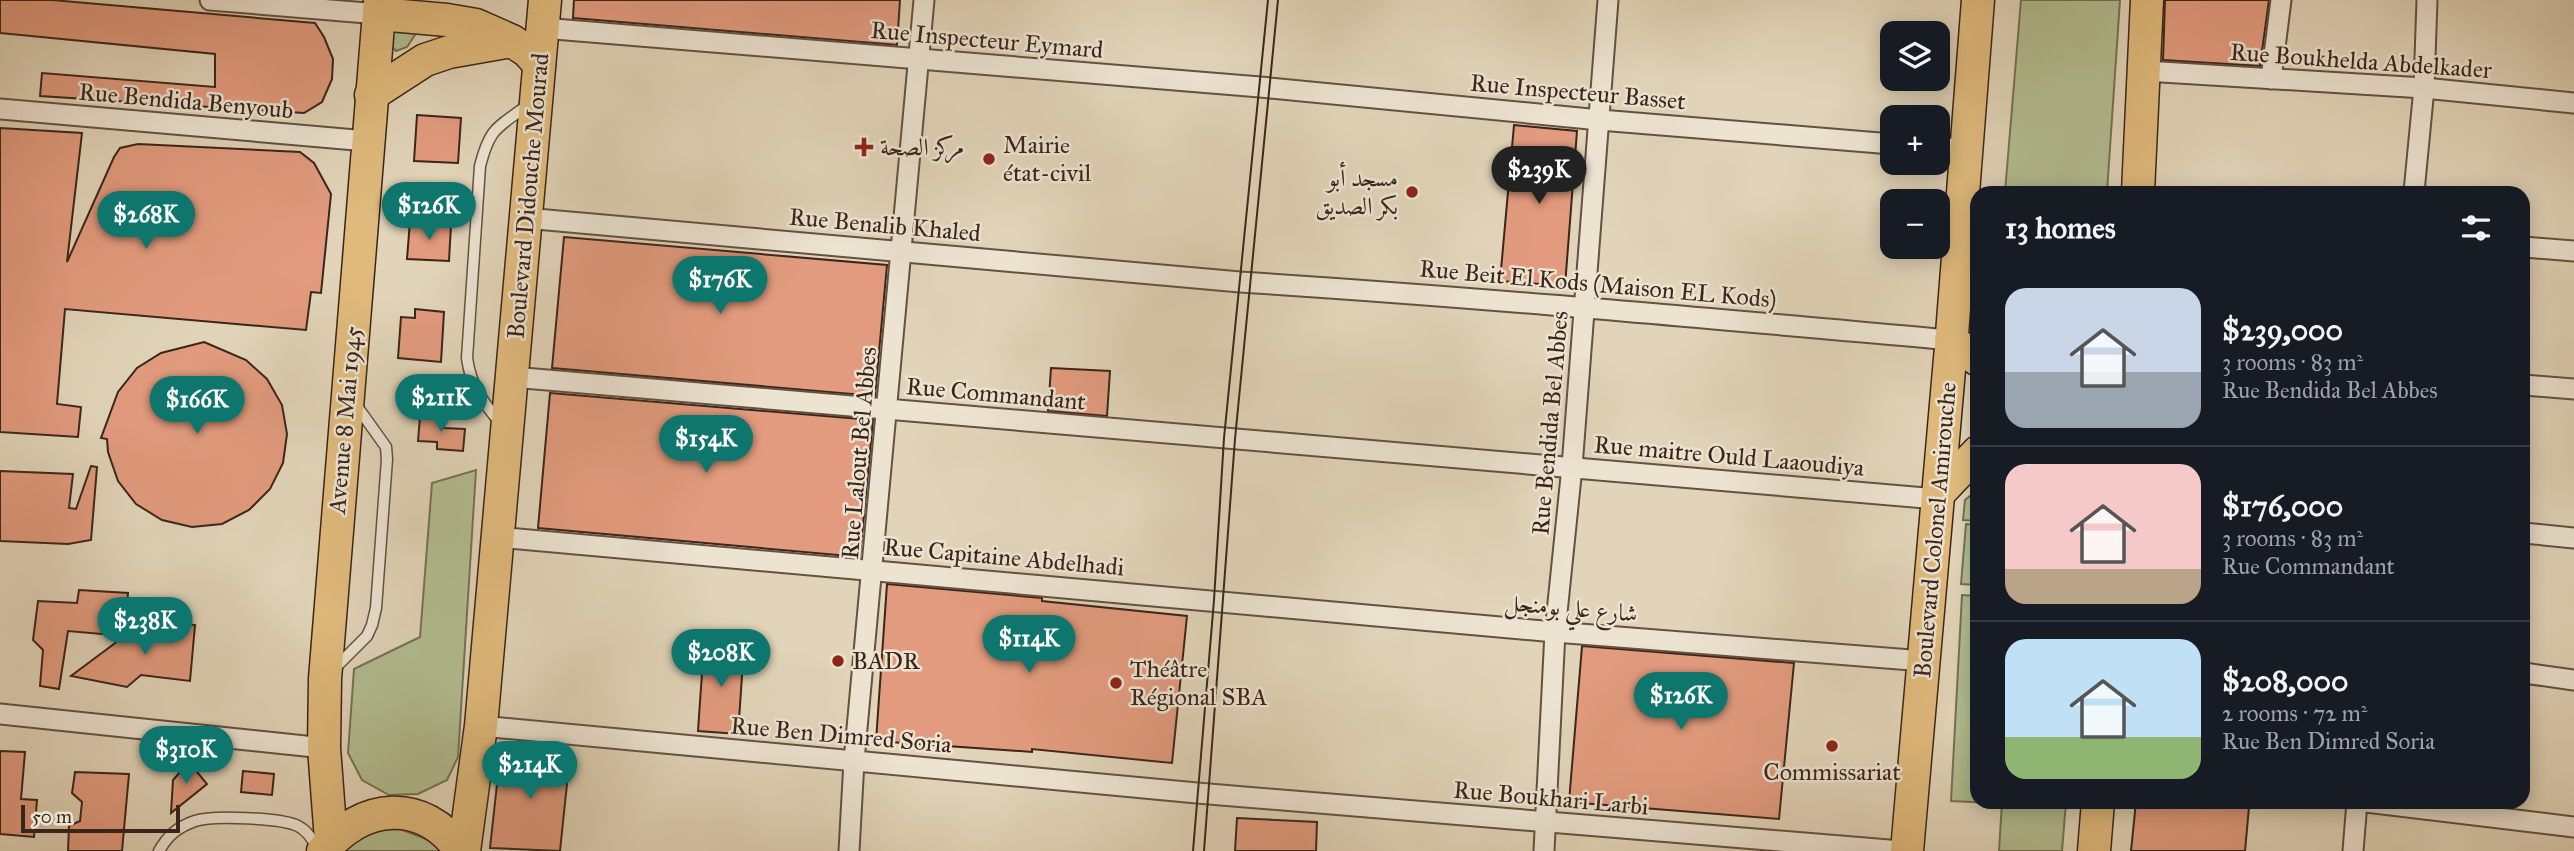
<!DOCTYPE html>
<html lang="en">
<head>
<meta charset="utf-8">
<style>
	:root { --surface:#171b24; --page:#242831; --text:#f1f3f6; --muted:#9ea1a6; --line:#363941; --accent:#0f766e }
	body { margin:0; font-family:"IM FELL Great Primer",Amiri,serif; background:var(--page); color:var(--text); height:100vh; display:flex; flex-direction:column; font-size:26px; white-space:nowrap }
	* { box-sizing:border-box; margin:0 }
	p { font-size:23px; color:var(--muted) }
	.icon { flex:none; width:38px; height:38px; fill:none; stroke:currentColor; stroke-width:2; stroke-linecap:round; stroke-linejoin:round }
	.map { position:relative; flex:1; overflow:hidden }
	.details { position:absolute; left:1970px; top:186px; width:560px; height:623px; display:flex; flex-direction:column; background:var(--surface); border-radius:21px; box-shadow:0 4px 18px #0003 }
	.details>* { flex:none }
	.controls { position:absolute; left:1880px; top:21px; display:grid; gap:14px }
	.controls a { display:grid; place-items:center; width:70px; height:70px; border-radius:14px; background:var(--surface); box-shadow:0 4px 18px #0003; font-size:35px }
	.scale { position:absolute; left:21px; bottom:18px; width:159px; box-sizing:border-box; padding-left:7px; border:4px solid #3b251b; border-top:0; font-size:19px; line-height:24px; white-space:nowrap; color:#3b251b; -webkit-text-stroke:5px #ece3d1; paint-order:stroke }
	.price { position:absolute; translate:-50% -60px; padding:0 16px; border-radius:24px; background:var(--accent); color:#fff; font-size:23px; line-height:46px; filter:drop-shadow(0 2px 4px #0008) }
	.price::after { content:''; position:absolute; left:50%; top:42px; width:21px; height:16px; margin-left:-10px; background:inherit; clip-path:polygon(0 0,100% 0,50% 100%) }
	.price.current { background:#222; color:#fff }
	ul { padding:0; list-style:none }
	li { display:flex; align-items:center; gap:21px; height:175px; padding:0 35px }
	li+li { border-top:2px solid var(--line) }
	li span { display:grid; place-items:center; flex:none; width:196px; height:140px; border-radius:21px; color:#555 }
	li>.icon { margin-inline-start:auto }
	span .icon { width:84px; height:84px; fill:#fffc; stroke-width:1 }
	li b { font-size:30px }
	h2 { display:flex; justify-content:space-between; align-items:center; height:84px; padding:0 35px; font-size:30px }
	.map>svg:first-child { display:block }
	.green { fill:#b2bd90; stroke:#767156; stroke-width:2 }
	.building { fill:#e29b7e; stroke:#3b251b; stroke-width:2 }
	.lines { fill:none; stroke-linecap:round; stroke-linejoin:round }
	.service-casing { stroke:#645142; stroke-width:13 }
	.minor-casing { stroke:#645142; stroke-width:23 }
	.primary-casing { stroke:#3b251b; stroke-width:35 }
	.service { stroke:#ece3d1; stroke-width:10 }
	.minor { stroke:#ece3d1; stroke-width:19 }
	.primary { stroke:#e0ba7c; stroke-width:32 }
	.tram { stroke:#3b251b; stroke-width:2 }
	.poi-dot { fill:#8f2418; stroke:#ece3d1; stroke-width:2.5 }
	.labels { text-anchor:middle; stroke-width:5; stroke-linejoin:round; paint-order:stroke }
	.street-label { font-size:24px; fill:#3b251b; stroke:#ece3d1 }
	.poi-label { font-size:24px; fill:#3b251b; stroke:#ece3d1; text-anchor:start }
</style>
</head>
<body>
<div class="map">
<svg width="2574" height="851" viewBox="0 0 2574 851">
	<rect width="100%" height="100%" fill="#e1d4b8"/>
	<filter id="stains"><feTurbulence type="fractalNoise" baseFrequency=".00286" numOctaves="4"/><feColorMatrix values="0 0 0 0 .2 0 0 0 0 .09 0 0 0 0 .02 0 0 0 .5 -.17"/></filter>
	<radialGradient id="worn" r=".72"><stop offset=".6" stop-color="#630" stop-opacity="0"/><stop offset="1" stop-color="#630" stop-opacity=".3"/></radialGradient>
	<!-- green -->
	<g class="green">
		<path d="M2021,0H2120L2107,192H2005Z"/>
		<path d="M419,29L407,47L396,51L389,43L390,31Z"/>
		<path d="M476,470L458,757L447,780L418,794L389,795L362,780L348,753L354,669L420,637L432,483Z"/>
		<path d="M1977,490V521L1963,520L1965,500Z"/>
		<path d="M1966,524L1977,525V585L1961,584Z"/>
		<path d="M1962,595L1977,596L1978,802L1993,803L1951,801Z"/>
		<path d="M2002,802H2066L2062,851H1999Z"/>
		<path d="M400,829L426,839L444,851H340L373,830Z"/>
	</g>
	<!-- building -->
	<g class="building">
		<path d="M0,0H52L315,23L324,37L333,59L332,79L322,102L304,113L40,96L42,73L215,87V54L0,33Z"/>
		<path d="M574,0H900L897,45L573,18Z"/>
		<path d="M2165,0H2269L2260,66L2163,60Z"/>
		<path d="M417,115L461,118L458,163L414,161Z"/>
		<path d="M1514,125L1577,131L1565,286L1500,281Z"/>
		<path d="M0,128L82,133L67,262L114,157L120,148L138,144L300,152L314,163L331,194L321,293L311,292L306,330L65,309L57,404L81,407L78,437L0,432Z"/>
		<path d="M410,221L451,225L449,261L407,259Z"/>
		<path d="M564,237L887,265L875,396L552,368Z"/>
		<path d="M415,309L444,312L441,362L398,358L401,317L415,318Z"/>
		<path d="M204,342L246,360L267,379L282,405L287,434L283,463L270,489L249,510L222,524L192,527L162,520L136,504L118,481L108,452L107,439L101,438L118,392L137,368L161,353Z"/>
		<path d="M1051,368L1110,371L1107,416L1048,411Z"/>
		<path d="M550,393L873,420L860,557L538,528Z"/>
		<path d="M420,417L444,418V428L465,429L463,451L437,449V442L418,441Z"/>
		<path d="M91,466L97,467L91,540L68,544L0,541V471L73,474L69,508L76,509Z"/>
		<path d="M887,584L1042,598V601L1187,616L1172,763L1032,749V752L876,741Z"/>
		<path d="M79,590L128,593L124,636L68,631L59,689L40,686L43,650L33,640L38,601L77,603Z"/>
		<path d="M181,623L195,625L190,681L141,675L127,687L71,676L138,626L168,629Z"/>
		<path d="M704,644L744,647L738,734L698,731Z"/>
		<path d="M1582,646L1794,663L1779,819L1569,802Z"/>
		<path d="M501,748L570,755L560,851L490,848Z"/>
		<path d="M0,751L25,752L21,799L37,800L34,837L0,834Z"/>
		<path d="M189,762L207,784L171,813L173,780Z"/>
		<path d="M243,771L274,774L272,795L241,792Z"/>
		<path d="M75,772L129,774L122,851H68L69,826L80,821L82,802L72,793Z"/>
		<path d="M2136,802L2249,807L2245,851H2131Z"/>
		<path d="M1237,818L1317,822L1316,851H1235Z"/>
	</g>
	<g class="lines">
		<defs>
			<g id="service">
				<path d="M500,423C482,400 471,387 467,358L480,166C490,127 497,128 528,105"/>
				<path d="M334,669L367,636L372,625L376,608L387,459L386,447L356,405"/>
				<path d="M159,851C168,835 178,827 195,821C212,815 282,818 298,826C308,831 313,841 319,850"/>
			</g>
			<g id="minor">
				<path d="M210,0L379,14"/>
				<path d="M542,28L1260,87L1600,120L1892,144"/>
				<path d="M2145,71L2424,88L2574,103"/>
				<path d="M2271,79L2281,0"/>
				<path d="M0,109L367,141"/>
				<path d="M1937,147L1966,150"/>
				<path d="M2414,192L2424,88L2427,0"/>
				<path d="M525,218L1240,282C1477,297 1714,319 1951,340"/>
				<path d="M2524,247L2574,251"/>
				<path d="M512,377L1937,499"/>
				<path d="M2524,385L2574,389"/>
				<path d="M2524,533L2574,538"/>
				<path d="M497,537L1555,632L1924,661"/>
				<path d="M2524,673L2574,680"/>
				<path d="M0,714L324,748"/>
				<path d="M481,726L1197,793L1901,851"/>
				<path d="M2366,802L2574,827"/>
				<path d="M849,851L854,761L924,0"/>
				<path d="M1544,851L1555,632L1572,467L1608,0"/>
				<path d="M2353,851L2357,802"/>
			</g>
			<g id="primary">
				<path d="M379,14L447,20L476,25L512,41"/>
				<path d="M371,95L425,60L449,52L512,41L527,51L539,64"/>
				<path d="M2138,192L2147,0"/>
				<path d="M1951,340L1978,360"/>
				<path d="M1938,494L1978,452"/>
				<path d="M331,840L324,748L325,679L380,0"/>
				<path d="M323,851C362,803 423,797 461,851"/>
				<path d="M464,851L481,726L545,0"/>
				<path d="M1907,851L1951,347L1978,0"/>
				<path d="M2094,851L2098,802"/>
			</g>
		</defs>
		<!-- service casing -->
		<use href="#service" class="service-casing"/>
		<!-- minor casing -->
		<use href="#minor" class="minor-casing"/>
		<!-- primary casing -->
		<use href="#primary" class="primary-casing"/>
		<!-- service -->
		<use href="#service" class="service"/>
		<!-- minor -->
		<use href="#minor" class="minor"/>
		<!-- primary -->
		<use href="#primary" class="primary"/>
		<!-- tram -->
		<g class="tram">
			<path d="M1193,851L1214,600L1224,438L1268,0"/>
			<path d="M1204,851L1235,439L1278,0"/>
		</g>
	</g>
	<!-- markers -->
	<g class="poi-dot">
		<path d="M860.5 136.5h7v7h7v7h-7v7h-7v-7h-7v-7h7z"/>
		<circle cx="989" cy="159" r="7"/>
		<circle cx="1412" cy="192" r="7"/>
		<circle cx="838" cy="661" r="7"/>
		<circle cx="1116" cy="683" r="7"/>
		<circle cx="1832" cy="746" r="7"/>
	</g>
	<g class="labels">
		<!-- street labels -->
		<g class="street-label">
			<text transform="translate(987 40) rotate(5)" y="8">Rue Inspecteur Eymard</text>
			<text transform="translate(2361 61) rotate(4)" y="8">Rue Boukhelda Abdelkader</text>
			<text transform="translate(1578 92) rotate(5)" y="8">Rue Inspecteur Basset</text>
			<text transform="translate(186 101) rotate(5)" y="8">Rue Bendida Benyoub</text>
			<text transform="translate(528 196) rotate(-85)" y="8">Boulevard Didouche Mourad</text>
			<text transform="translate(885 225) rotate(5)" y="8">Rue Benalib Khaled</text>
			<text transform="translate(1598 284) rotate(5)" y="8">Rue Beit El Kods (Maison EL Kods)</text>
			<text transform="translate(996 394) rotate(5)" y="8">Rue Commandant</text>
			<text transform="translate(345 420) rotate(-85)" y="8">Avenue 8 Mai 1945</text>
			<text transform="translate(1550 423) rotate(-85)" y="8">Rue Bendida Bel Abbes</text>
			<text transform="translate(859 453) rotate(-85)" y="8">Rue Lalout Bel Abbes</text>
			<text transform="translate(1729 456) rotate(5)" y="8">Rue maitre Ould Laaoudiya</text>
			<text transform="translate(1935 530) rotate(-85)" y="8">Boulevard Colonel Amirouche</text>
			<text transform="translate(1004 557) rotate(5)" y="8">Rue Capitaine Abdelhadi</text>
			<text transform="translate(1571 608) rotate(5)" y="8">شارع علي بومنجل</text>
			<text transform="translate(841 735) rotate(5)" y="8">Rue Ben Dimred Soria</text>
			<text transform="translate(1551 798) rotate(5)" y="8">Rue Boukhari Larbi</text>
		</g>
		<!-- poi labels -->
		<g class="poi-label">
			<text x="1003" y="153">Mairie<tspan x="1003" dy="28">état-civil</tspan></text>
			<text x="880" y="155">مركز الصحة</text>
			<text x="1398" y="186" text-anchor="end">مسجد أبو<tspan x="1398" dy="28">بكر الصديق</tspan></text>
			<text x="852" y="669">BADR</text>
			<text x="1130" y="677">Théâtre<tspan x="1130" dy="28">Régional SBA</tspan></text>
			<text x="1832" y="780" text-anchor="middle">Commissariat</text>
		</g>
	</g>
	<rect width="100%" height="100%" filter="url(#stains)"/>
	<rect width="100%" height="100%" fill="url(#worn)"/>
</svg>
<div class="controls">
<a><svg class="icon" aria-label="layers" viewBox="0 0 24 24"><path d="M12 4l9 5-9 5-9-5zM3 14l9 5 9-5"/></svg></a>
<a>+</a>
<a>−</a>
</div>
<div class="scale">50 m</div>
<b class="price current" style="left:1539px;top:206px">$239K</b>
<b class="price" style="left:429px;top:242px">$126K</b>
<b class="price" style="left:146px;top:251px">$268K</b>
<b class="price" style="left:720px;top:316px">$176K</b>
<b class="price" style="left:441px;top:434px">$211K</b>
<b class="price" style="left:197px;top:436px">$166K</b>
<b class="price" style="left:706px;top:475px">$154K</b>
<b class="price" style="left:145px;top:657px">$238K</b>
<b class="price" style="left:1029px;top:675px">$114K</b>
<b class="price" style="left:721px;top:689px">$208K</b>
<b class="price" style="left:1681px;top:732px">$126K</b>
<b class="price" style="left:186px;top:786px">$310K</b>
<b class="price" style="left:530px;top:801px">$214K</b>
<section class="details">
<h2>13 homes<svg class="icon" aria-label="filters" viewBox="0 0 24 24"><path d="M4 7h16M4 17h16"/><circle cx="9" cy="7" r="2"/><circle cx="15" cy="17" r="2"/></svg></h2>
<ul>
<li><span style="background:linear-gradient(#c9d6e8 60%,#9aa5b1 0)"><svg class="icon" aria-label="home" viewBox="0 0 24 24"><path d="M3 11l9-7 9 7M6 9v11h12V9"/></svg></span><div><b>$239,000</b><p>3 rooms · 83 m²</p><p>Rue Bendida Bel Abbes</p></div></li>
<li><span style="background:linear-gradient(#f6c9c9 75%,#b9a48a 0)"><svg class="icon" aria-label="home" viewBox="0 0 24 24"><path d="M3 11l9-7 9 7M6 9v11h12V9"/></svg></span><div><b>$176,000</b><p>3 rooms · 83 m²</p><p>Rue Commandant</p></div></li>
<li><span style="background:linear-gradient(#bfe0f5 70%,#8fb573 0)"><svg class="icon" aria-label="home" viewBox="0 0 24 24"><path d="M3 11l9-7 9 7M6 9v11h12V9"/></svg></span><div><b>$208,000</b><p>2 rooms · 72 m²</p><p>Rue Ben Dimred Soria</p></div></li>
</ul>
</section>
</div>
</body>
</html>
